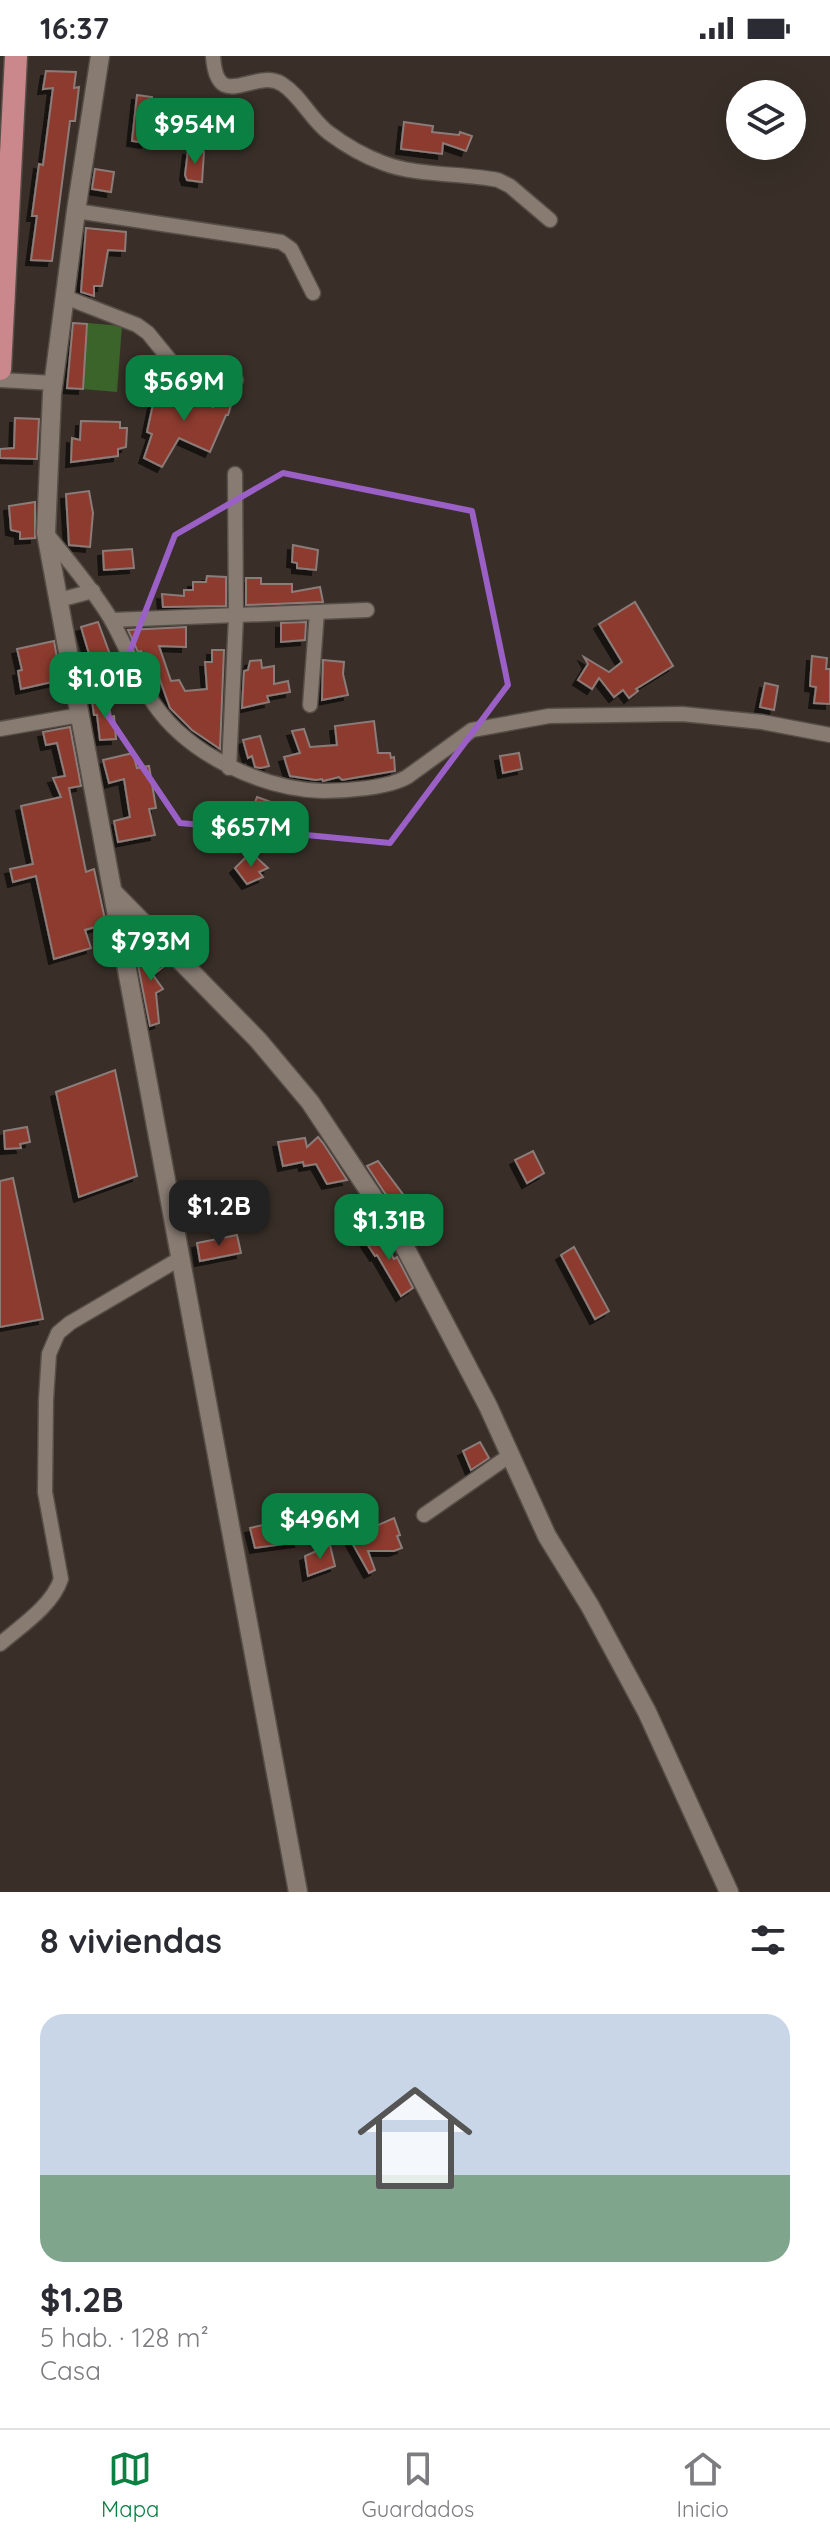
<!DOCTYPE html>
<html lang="es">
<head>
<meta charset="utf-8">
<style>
	:root { --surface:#fff; --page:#f7f7f7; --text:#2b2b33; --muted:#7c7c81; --line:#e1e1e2; --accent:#0b8043 }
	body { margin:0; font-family:Quicksand,sans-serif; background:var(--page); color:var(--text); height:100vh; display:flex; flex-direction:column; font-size:30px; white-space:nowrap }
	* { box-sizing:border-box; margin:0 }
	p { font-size:26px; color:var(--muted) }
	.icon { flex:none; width:44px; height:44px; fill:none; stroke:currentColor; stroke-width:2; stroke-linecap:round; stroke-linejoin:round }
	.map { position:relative; height:1836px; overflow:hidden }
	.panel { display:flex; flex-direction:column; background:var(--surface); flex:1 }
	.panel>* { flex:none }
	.tools { position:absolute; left:726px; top:24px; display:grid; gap:16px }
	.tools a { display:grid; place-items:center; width:80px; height:80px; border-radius:50%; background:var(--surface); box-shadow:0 8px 32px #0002; font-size:40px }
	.price { position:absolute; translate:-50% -68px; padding:0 18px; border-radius:16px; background:var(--accent); color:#fff; font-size:26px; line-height:52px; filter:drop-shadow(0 2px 4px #0008) }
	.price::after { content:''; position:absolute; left:50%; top:48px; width:24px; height:18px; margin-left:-12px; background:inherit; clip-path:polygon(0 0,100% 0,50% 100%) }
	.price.current { background:#222; color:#fff }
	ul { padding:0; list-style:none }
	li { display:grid; align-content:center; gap:16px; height:424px; padding:0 40px }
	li+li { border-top:2px solid var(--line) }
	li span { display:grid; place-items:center; height:248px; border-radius:24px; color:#555 }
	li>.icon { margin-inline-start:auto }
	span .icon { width:144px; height:144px; fill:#fffc; stroke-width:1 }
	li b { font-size:34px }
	h2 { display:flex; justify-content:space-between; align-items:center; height:96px; padding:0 40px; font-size:34px }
	.status { display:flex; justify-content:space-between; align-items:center; height:56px; padding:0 40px; background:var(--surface); direction:ltr }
	.status svg { height:22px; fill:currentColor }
	.dock { display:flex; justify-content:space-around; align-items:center; height:112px; border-top:2px solid var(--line); background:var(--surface); font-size:22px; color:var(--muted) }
	.dock a { display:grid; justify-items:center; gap:4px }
	.dock .current { color:var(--accent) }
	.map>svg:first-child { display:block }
	.green { fill:#3a642a }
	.building { fill:#8c3b2e; stroke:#8b7c79; stroke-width:2; filter:url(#shadow) }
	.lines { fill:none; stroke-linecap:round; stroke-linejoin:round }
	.minor-casing { stroke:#564e47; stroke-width:17 }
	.tertiary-casing { stroke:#564e47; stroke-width:21 }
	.trunk-casing { stroke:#564e47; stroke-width:25 }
	.minor { stroke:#877b72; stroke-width:14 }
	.tertiary { stroke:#877b72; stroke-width:18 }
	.trunk { stroke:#ca888c; stroke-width:22 }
	.marked { fill:none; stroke:#9a60c6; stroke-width:6; stroke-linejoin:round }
</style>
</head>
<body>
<div class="status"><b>16:37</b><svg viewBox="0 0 49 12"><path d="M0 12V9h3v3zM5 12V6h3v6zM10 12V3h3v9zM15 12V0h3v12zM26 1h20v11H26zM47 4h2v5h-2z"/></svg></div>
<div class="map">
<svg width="830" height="1836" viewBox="0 0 830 1836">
	<defs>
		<filter id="shadow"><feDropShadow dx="-5" dy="5" stdDeviation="0" flood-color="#0009"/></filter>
	</defs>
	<rect width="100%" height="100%" fill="#392f28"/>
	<!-- green -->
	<path class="green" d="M88,267L122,270L117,336L82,333Z"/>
	<!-- building -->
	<g class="building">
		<path d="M46,15L76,16L74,32L79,31L75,65H70L52,205L31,204L37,160H32L39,108L43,109L53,32L43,33Z"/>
		<path d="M137,39L152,41L150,72L147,71L146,87L132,85Z"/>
		<path d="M404,66L433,70L432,76L459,79L460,76L472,80L466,95L443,87L442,98L401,93Z"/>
		<path d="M188,94L204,96L202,126L187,124L185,119Z"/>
		<path d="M95,113L114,116L111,136L92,133Z"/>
		<path d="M86,172L126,176L125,195L108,194L102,230H94V240L81,236Z"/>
		<path d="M73,267L87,268L83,333L67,332Z"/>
		<path d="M169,332L213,351L218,335L234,340L228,359H226L210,396L179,382L162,411L144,402L152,378L147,376L156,334L169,335Z"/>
		<path d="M15,362L39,363L37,403L0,402V393L14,392Z"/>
		<path d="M81,365L120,366V372H127L126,391L118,393V400L71,406L72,382L80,384Z"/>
		<path d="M89,435L93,457L90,491L69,489L66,438Z"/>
		<path d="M35,446V482L20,483V476L11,474L9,450Z"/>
		<path d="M293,489L318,494L316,514L297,512V507L292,506Z"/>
		<path d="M132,493L134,512L104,514L103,495Z"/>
		<path d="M207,520L226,521V550L163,551L162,538L184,540V534H193V526H206Z"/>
		<path d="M246,522H261V528H292V536L320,531L323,546L246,549Z"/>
		<path d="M635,546L673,610L636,633L638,635L629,642L623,634L614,641L599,622L592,633L578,624L588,608L584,601L609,616L622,606L599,568Z"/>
		<path d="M98,566L111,601L114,600L121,621L98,628L81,571Z"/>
		<path d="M306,566L305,584L281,586V567Z"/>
		<path d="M186,571V591L159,590L171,625L179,624L185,635L207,633L205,606H212V594H224L220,693L192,674L170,652L160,624L153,626L141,595L138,596L128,574Z"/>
		<path d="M54,585L61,624L21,633L18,615L22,614L17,593Z"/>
		<path d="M812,600L827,602L826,613H830V648L814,647L816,631L810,630Z"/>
		<path d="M261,604L262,612L274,610V628L288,625L290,636L267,640L269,646L242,652L244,615L248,614L250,605Z"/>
		<path d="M323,604L344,606L343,618L348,639L322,644Z"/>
		<path d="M765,627L778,630L774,654L760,651Z"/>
		<path d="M107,642L111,661L114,660L116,683L100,684L97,659H94L92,645Z"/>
		<path d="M374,665L378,697H390L391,702L394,701L395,715L342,724L339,721L323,725L322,723L316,724L290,720L284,701L300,697L292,675L304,673L310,691L337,689L335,670Z"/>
		<path d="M70,671L81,730L69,732L86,816L94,813L106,868L85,874L91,892L54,903L36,820L13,826L10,813L33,808L21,750L61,741L53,722L65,720L57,687L46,689L43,676Z"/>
		<path d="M260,680L269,710L261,712L255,711L252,700L248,702L243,684Z"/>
		<path d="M133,697L137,712L149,710L156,752L149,753L155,779L118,786L114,765L130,761L124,723L109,727L103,704Z"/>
		<path d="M519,697L522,713L503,717L500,700Z"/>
		<path d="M257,741L274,747L266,766L250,760Z"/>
		<path d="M247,800L256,801L268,812L259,816L263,821L247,828L235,812Z"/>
		<path d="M152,893L167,908L153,919L163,933L156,937L159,967L150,970L137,904Z"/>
		<path d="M115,1014L137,1120L79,1141L56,1036Z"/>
		<path d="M27,1071L30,1086L20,1088L21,1092L5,1093L4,1075Z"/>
		<path d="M318,1081L323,1087L347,1124L327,1128L316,1108L304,1110L303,1106L283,1110L278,1086L305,1082L307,1091Z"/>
		<path d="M533,1095L544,1117L527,1127L515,1104Z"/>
		<path d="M378,1105L405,1141L393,1147L384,1136L367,1110Z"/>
		<path d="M13,1122L43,1263L0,1271V1125Z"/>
		<path d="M377,1174L394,1203L397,1201L413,1232L401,1240L377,1199L375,1200L362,1180Z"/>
		<path d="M237,1179L241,1197L200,1205L197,1187Z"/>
		<path d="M574,1191L609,1255L595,1263L561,1199Z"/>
		<path d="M480,1386L489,1402L471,1414L463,1395Z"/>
		<path d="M294,1462L299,1486L255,1492L250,1472Z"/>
		<path d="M394,1462L400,1479L397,1480L402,1492L394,1495H368L375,1514L369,1517L351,1485L361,1480L360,1477Z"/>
		<path d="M330,1489L335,1510L308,1520L305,1500Z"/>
	</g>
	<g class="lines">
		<defs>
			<g id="minor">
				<path d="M213,0C217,59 254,11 282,28C301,40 311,64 329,77C345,89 364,100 383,107C416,120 462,117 498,124L510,130L550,164"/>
				<path d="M76,155L281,186L291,193L313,237"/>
				<path d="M65,241L137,269L148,277L179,315L236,324"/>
				<path d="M0,324L54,327"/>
				<path d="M46,477C68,504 91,531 109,560C126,588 136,620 154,648C189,699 262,733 323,735C345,735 388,732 407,721L472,674L549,660L682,658L762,666L830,679"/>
				<path d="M59,544L93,535"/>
				<path d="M112,564L367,554"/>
				<path d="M310,649L317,556"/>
				<path d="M0,673L80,659"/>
				<path d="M229,712L236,561L235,418"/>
				<path d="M424,1459L509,1400"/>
				<path d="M0,1588C21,1570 52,1550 61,1523L45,1436L46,1344L49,1298L58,1277L70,1267L181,1202"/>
			</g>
			<g id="tertiary">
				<path d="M100,0L76,155L52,338L46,477L298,1836"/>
				<path d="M113,836L258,984L310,1046L399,1180L488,1350L547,1480L590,1550L647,1656L729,1836"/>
			</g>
			<path id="trunk" d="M0,313L16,0"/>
		</defs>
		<!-- minor casing -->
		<use href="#minor" class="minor-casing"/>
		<!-- tertiary casing -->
		<use href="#tertiary" class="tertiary-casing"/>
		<!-- trunk casing -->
		<use href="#trunk" class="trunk-casing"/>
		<!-- minor -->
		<use href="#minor" class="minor"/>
		<!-- tertiary -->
		<use href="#tertiary" class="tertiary"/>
		<!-- trunk -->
		<use href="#trunk" class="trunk"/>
	</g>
	<!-- marked area -->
	<path class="marked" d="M283,417L472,455L508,629L390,787L180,767L106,657L175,479Z"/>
</svg>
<div class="tools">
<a><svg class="icon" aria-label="layers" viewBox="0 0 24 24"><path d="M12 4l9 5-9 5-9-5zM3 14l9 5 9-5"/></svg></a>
</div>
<b class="price" style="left:195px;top:110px">$954M</b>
<b class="price" style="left:184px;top:367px">$569M</b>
<b class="price" style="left:105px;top:664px">$1.01B</b>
<b class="price" style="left:251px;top:813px">$657M</b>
<b class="price" style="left:151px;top:927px">$793M</b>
<b class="price current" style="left:219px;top:1192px">$1.2B</b>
<b class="price" style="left:389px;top:1206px">$1.31B</b>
<b class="price" style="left:320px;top:1505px">$496M</b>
</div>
<section class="panel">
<h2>8 viviendas<svg class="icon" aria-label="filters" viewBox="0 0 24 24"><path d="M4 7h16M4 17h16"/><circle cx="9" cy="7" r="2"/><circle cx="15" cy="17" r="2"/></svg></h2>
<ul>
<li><span style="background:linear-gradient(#c9d6e8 65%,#7fa58c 0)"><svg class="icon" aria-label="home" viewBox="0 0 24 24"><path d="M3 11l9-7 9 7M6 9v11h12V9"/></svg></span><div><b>$1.2B</b><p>5 hab. · 128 m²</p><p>Casa</p></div></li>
</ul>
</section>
<nav class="dock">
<a class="current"><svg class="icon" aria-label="map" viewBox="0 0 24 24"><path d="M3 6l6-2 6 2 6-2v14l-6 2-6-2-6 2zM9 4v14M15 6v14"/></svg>Mapa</a>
<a><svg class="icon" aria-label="saved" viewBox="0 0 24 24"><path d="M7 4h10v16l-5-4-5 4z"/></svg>Guardados</a>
<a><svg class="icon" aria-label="home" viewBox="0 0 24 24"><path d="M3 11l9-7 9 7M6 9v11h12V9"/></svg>Inicio</a>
</nav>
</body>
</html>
